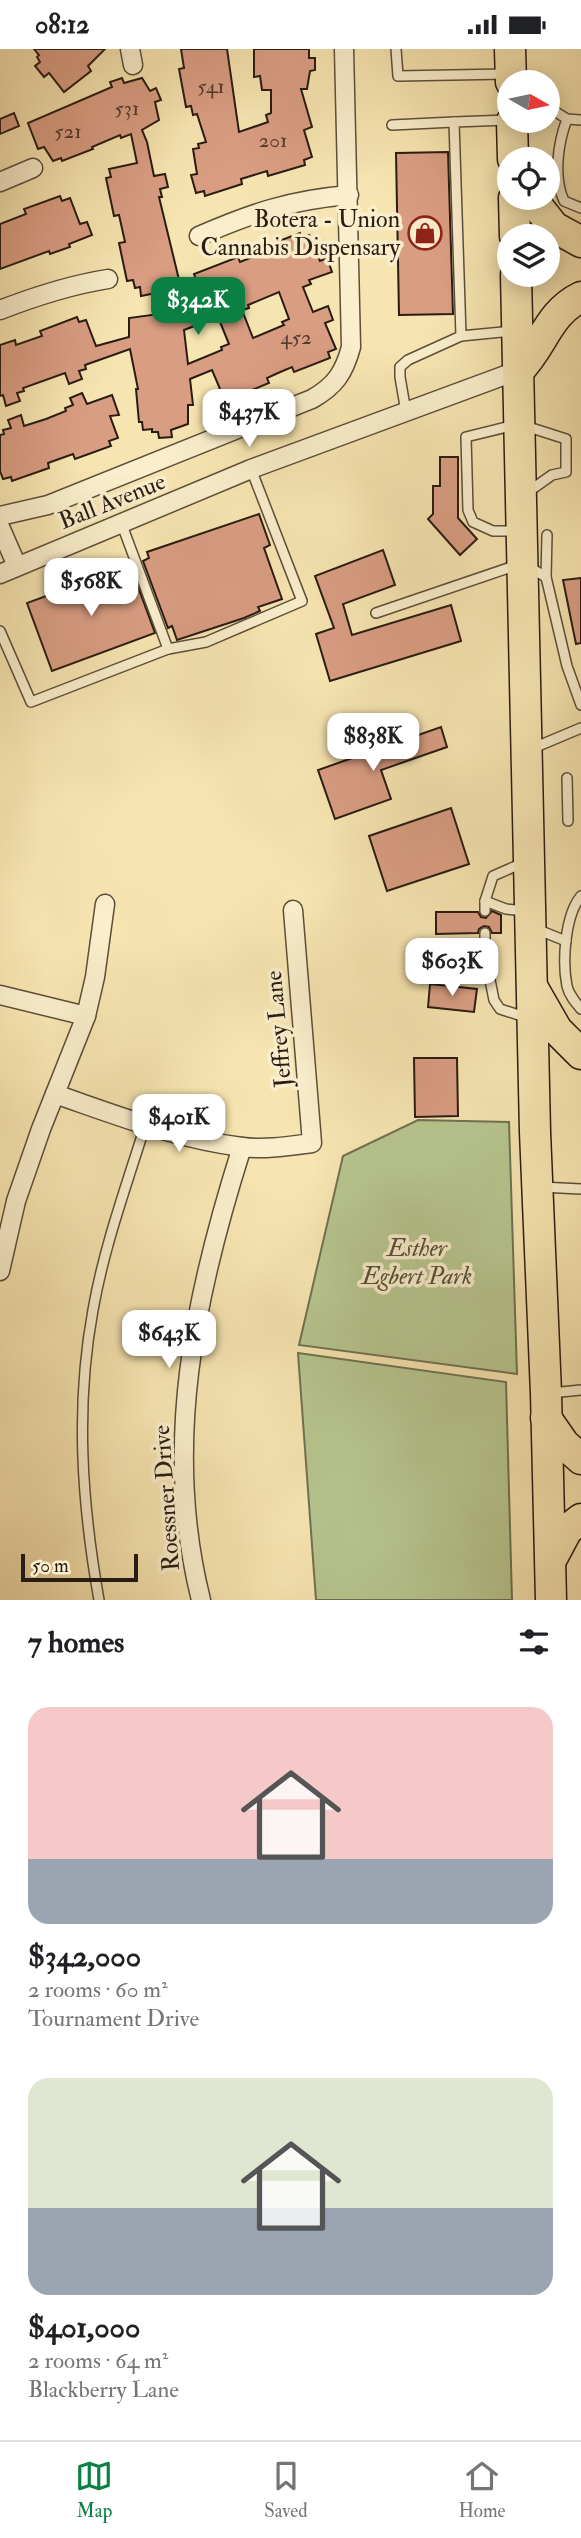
<!DOCTYPE html>
<html lang="en">
<head>
<meta charset="utf-8">
<style>
	:root { --surface:#fff; --page:#f6f6f6; --text:#202124; --muted:#757577; --line:#e0e0e0; --accent:#0b8043 }
	body { margin:0; font-family:"IM FELL Double Pica",serif; background:var(--page); color:var(--text); height:100vh; display:flex; flex-direction:column; font-size:26px; white-space:nowrap }
	* { box-sizing:border-box; margin:0 }
	p { font-size:23px; color:var(--muted) }
	.icon { flex:none; width:38px; height:38px; fill:none; stroke:currentColor; stroke-width:2; stroke-linecap:round; stroke-linejoin:round }
	.map { position:relative; height:1551px; overflow:hidden }
	.drawer { display:flex; flex-direction:column; background:var(--surface); flex:1 }
	.drawer>* { flex:none }
	.needle { width:46px; rotate:99deg }
	.buttons { position:absolute; left:497px; top:21px; display:grid; gap:14px }
	.buttons a { display:grid; place-items:center; width:63px; height:63px; border-radius:50%; background:var(--surface); box-shadow:0 4px 18px #0003; font-size:35px }
	.scale { position:absolute; left:21px; bottom:18px; width:117px; box-sizing:border-box; padding-left:7px; border:4px solid #291c12; border-top:0; font-size:19px; line-height:24px; white-space:nowrap; color:#291c12; -webkit-text-stroke:5px #faeecc; paint-order:stroke }
	.price { position:absolute; translate:-50% -60px; padding:0 16px; border-radius:14px; background:#fff; color:#222; font-size:23px; line-height:46px; filter:drop-shadow(0 2px 4px #0008) }
	.price::after { content:''; position:absolute; left:50%; top:42px; width:21px; height:16px; margin-left:-10px; background:inherit; clip-path:polygon(0 0,100% 0,50% 100%) }
	.price.selected { background:var(--accent); color:#fff }
	ul { padding:0; list-style:none }
	li { display:grid; align-content:center; gap:14px; height:371px; padding:0 28px }
	li span { display:grid; place-items:center; height:217px; border-radius:21px; color:#555 }
	li>.icon { margin-inline-start:auto }
	span .icon { width:126px; height:126px; fill:#fffc; stroke-width:1 }
	li b { font-size:30px }
	h2 { display:flex; justify-content:space-between; align-items:center; height:84px; padding:0 28px; font-size:30px }
	.status { display:flex; justify-content:space-between; align-items:center; height:49px; padding:0 35px; background:var(--surface); direction:ltr }
	.status svg { height:19px; fill:currentColor }
	.tab-bar { display:flex; justify-content:space-around; align-items:center; height:98px; border-top:2px solid var(--line); background:var(--surface); font-size:19px; color:var(--muted) }
	.tab-bar a { display:grid; justify-items:center; gap:4px }
	.tab-bar .selected { color:var(--accent) }
	.map>svg:first-child { display:block }
	.green { fill:#b7c690; stroke:#707151; stroke-width:2 }
	.building { fill:#d99d82; stroke:#291c12; stroke-width:2; fill-rule:evenodd }
	.lines { fill:none; stroke-linecap:round; stroke-linejoin:round }
	.service-casing { stroke:#5c4e3a; stroke-width:12 }
	.minor-casing { stroke:#5c4e3a; stroke-width:21 }
	.trunk-casing { stroke:#291c12; stroke-width:33 }
	.service { stroke:#faeecc; stroke-width:9 }
	.minor { stroke:#faeecc; stroke-width:18 }
	.trunk { stroke:#f7e5b1; stroke-width:30 }
	.labels { text-anchor:middle; stroke-width:7; stroke-linejoin:round; paint-order:stroke }
	.number-label { font-size:21px; fill:#553c2e }
	.poi-label { font-size:24px; fill:#291c12; stroke:#faeecc; text-anchor:end }
	.street-label { font-size:24px; fill:#291c12; stroke:#faeecc }
	.park-label { font-size:24px; font-style:italic; fill:#544f38; stroke:#faeecc }
</style>
</head>
<body>
<div class="status"><b>08:12</b><svg viewBox="0 0 49 12"><path d="M0 12V9h3v3zM5 12V6h3v6zM10 12V3h3v9zM15 12V0h3v12zM26 1h20v11H26zM47 4h2v5h-2z"/></svg></div>
<div class="map">
<svg width="581" height="1551" viewBox="0 0 581 1551">
	<rect width="100%" height="100%" fill="#f7e5b1"/>
	<filter id="stains"><feTurbulence type="fractalNoise" baseFrequency=".00286" numOctaves="4"/><feColorMatrix values="0 0 0 0 .2 0 0 0 0 .09 0 0 0 0 .02 0 0 0 .5 -.17"/></filter>
	<radialGradient id="worn" r=".72"><stop offset=".6" stop-color="#630" stop-opacity="0"/><stop offset="1" stop-color="#630" stop-opacity=".3"/></radialGradient>
	<!-- green -->
	<g class="green">
		<path d="M418,1071L509,1073L517,1325L299,1296L343,1107Z"/>
		<path d="M298,1304L506,1333L512,1551H316Z"/>
	</g>
	<!-- building -->
	<g class="building">
		<path d="M34,0H105L88,17L91,22L64,43L49,24L44,28L35,17L40,13L37,8L39,6Z"/>
		<path d="M181,0H227L239,83L268,73L266,66L271,64V41H262L260,27L254,28V0H309V9H315V21L310,22L307,40H301L312,78L304,81L312,108L304,111L305,116L268,127L267,122L241,130L242,135L205,147L204,142L196,144L191,126L197,125L193,100L199,99L198,95L206,93L197,65L193,66L191,57L186,58L179,20L184,19Z"/>
		<path d="M122,29L124,34L142,29L150,42L156,39L161,51L155,53L159,71L142,81L147,93L154,127L165,125L168,138L160,140L162,148H159L181,239L141,247L140,238L135,239L133,231L127,232L119,194L125,193L119,166L114,167L106,129L111,128L109,120L137,114L131,85L121,89L120,86L92,98L93,100L62,112L61,109L53,112L44,98L38,100L28,74L112,38L110,33Z"/>
		<path d="M14,64L19,77L0,85V70Z"/>
		<path d="M448,103L453,265L399,266L396,104Z"/>
		<path d="M60,147L62,152L70,149L80,175L87,173L92,186L69,195L70,198L50,205L49,202L0,220V175L26,165L24,160Z"/>
		<path d="M300,184L302,189L309,186L320,212L327,209L332,223L309,231L311,235L303,238L313,263L328,257L333,271L325,274L336,300L328,303L330,309L294,323L292,318L278,324L267,329L269,334L233,349L231,344L223,347L212,321L190,330L193,356H188V375L171,381L172,388L159,389L158,383H152V380L143,381L142,373H139L136,340H138L130,300L85,316L86,320L79,322L82,330L69,335L65,324L23,339L24,342L17,344L20,352L6,357L3,346L0,347V296L15,291L16,296L42,287L40,282L77,268L79,273L86,271L96,297L129,288V269L173,263L174,269L206,257L194,225L238,208L240,213L265,203L263,198ZM279,243L289,270L282,273L284,276L253,289L242,261L249,259L248,256ZM218,268L229,295L221,298L222,301L188,315L184,281Z"/>
		<path d="M82,344L87,355L112,346L119,366L110,367L118,389L109,392L111,397L75,410L73,405L48,414L49,419L12,432L11,428L3,430L0,422V386L4,385L3,381L11,379L8,371L21,366L24,377L46,370L66,362L65,359L73,356L70,349Z"/>
		<path d="M440,408H458V469L477,490L460,506L428,470L433,465V437H440Z"/>
		<path d="M259,465L270,496L264,499L282,550L258,558L260,562L244,569L177,591L172,577L168,579L143,512L149,509L147,503Z"/>
		<path d="M383,501L395,536L343,555L352,586L451,556L461,592L330,632L316,585L334,579L315,527Z"/>
		<path d="M130,516L155,584L52,622L27,554Z"/>
		<path d="M581,529V594L576,595L563,531Z"/>
		<path d="M441,678L447,698L381,721L391,750L335,770L318,721Z"/>
		<path d="M451,759L469,815L387,842L369,787Z"/>
		<path d="M492,862L501,866V884H492L489,878L484,877L479,880L478,884L436,885V863H478L481,868L486,869Z"/>
		<path d="M430,935L477,940L474,963L428,958Z"/>
		<path d="M414,1009H457L458,1067L415,1068Z"/>
	</g>
	<g class="lines">
		<defs>
			<g id="service">
				<path d="M396,0L398,27L506,25"/>
				<path d="M548,58L567,70L581,71"/>
				<path d="M567,70C558,94 553,128 564,152L581,159"/>
				<path d="M508,71L454,73L461,287L512,282"/>
				<path d="M392,76L454,73"/>
				<path d="M406,363L400,328V318L408,311L461,287"/>
				<path d="M517,482H493L473,473L468,461L466,388L519,375L566,390V423L552,426L528,443"/>
				<path d="M547,486L546,528L567,617L581,656"/>
				<path d="M529,518L546,528"/>
				<path d="M376,564L517,516"/>
				<path d="M0,582L31,653L168,600L122,476"/>
				<path d="M168,600L206,593L302,552L251,420"/>
				<path d="M531,700L581,679"/>
				<path d="M567,729L568,772"/>
				<path d="M581,847C565,866 562,912 567,937C569,946 575,953 581,960"/>
				<path d="M485,852L506,860L526,862"/>
				<path d="M485,862V852L493,827L525,813"/>
				<path d="M536,880L566,892"/>
				<path d="M485,884V906"/>
				<path d="M437,907L485,906L494,951L500,960L528,969"/>
				<path d="M541,1138L581,1140"/>
				<path d="M551,1344L581,1341"/>
				<path d="M99,1551C82,1455 75,1358 93,1261C104,1198 126,1138 145,1077"/>
			</g>
			<g id="minor">
				<path d="M130,0L133,16"/>
				<path d="M0,133L33,119"/>
				<path d="M199,187C252,164 290,151 349,146"/>
				<path d="M0,261C36,247 70,236 108,230"/>
				<path d="M0,467L48,456L312,350C335,337 344,324 351,298L344,0"/>
				<path d="M0,478L17,517"/>
				<path d="M0,525L251,420L519,321"/>
				<path d="M0,946L86,967"/>
				<path d="M55,1045C116,1066 177,1090 242,1098C265,1101 289,1097 312,1094L293,861"/>
				<path d="M0,1222L16,1152L41,1080L86,967L95,928L105,855"/>
				<path d="M201,1551C162,1396 195,1246 242,1098"/>
			</g>
			<g id="trunk">
				<path d="M510,0L511,33"/>
				<path d="M512,72L513,110"/>
				<path d="M514,149L515,187"/>
				<path d="M531,149L554,178L581,193"/>
				<path d="M516,226L535,1083L546,1344L551,1551"/>
				<path d="M519,321C543,297 548,264 581,248"/>
				<path d="M534,941L557,981L581,1005"/>
				<path d="M546,1369L564,1395L581,1410"/>
				<path d="M551,1511L567,1481L581,1470"/>
			</g>
		</defs>
		<!-- service casing -->
		<use href="#service" class="service-casing"/>
		<!-- minor casing -->
		<use href="#minor" class="minor-casing"/>
		<!-- trunk casing -->
		<use href="#trunk" class="trunk-casing"/>
		<!-- service -->
		<use href="#service" class="service"/>
		<!-- minor -->
		<use href="#minor" class="minor"/>
		<!-- trunk -->
		<use href="#trunk" class="trunk"/>
	</g>
	<!-- icons -->
	<defs>
		<symbol id="shop-ring" viewBox="-11 -11 22 22"><circle r="9.5" fill="#faeecc" stroke="#8f2418" stroke-width="1.5"/><path d="M-5-2.5h2.3a2.7 3.5 0 0 1 5.4 0H5L5.5 6h-11ZM-1.5-2.5h3a1.5 2.3 0 0 0-3 0Z" fill="#8f2418"/></symbol>
	</defs>
	<g fill-rule="evenodd">
		<use href="#shop-ring" x="406" y="165" width="38" height="38"/>
	</g>
	<g class="labels">
		<!-- number labels -->
		<g class="number-label">
			<text x="211" y="44">541</text>
			<text x="127" y="66">531</text>
			<text x="68" y="89">521</text>
			<text x="273" y="98">201</text>
			<text x="296" y="295">452</text>
		</g>
		<!-- poi labels -->
		<g class="poi-label">
			<text x="400" y="178">Botera - Union<tspan x="400" dy="28">Cannabis Dispensary</tspan></text>
		</g>
		<!-- street labels -->
		<g class="street-label">
			<text transform="translate(112 452) rotate(-22)" y="8">Ball Avenue</text>
			<text transform="translate(278 980) rotate(-95)" y="8">Jeffrey Lane</text>
			<text transform="translate(166 1449) rotate(-94)" y="8">Roessner Drive</text>
		</g>
		<!-- park labels -->
		<g class="park-label">
			<text x="417" y="1207">Esther<tspan x="417" dy="28">Egbert Park</tspan></text>
		</g>
	</g>
	<rect width="100%" height="100%" filter="url(#stains)"/>
	<rect width="100%" height="100%" fill="url(#worn)"/>
</svg>
<div class="buttons">
<a><svg class="needle" viewBox="-14 -14 28 28"><path d="M0-13l5 13h-10z" fill="#e53935"/><path d="M0 13l5-13h-10z" fill="#757577"/></svg></a>
<a><svg class="icon" aria-label="locate" viewBox="0 0 24 24"><circle cx="12" cy="12" r="6"/><path d="M12 2v4M12 18v4M2 12h4M18 12h4"/></svg></a>
<a><svg class="icon" aria-label="layers" viewBox="0 0 24 24"><path d="M12 4l9 5-9 5-9-5zM3 14l9 5 9-5"/></svg></a>
</div>
<div class="scale">50 m</div>
<b class="price selected" style="left:198px;top:288px">$342K</b>
<b class="price" style="left:249px;top:400px">$437K</b>
<b class="price" style="left:91px;top:569px">$568K</b>
<b class="price" style="left:373px;top:724px">$838K</b>
<b class="price" style="left:452px;top:949px">$603K</b>
<b class="price" style="left:179px;top:1105px">$401K</b>
<b class="price" style="left:169px;top:1321px">$643K</b>
</div>
<section class="drawer">
<h2>7 homes<svg class="icon" aria-label="filters" viewBox="0 0 24 24"><path d="M4 7h16M4 17h16"/><circle cx="9" cy="7" r="2"/><circle cx="15" cy="17" r="2"/></svg></h2>
<ul>
<li><span style="background:linear-gradient(#f6c9c9 70%,#9aa5b1 0)"><svg class="icon" aria-label="home" viewBox="0 0 24 24"><path d="M3 11l9-7 9 7M6 9v11h12V9"/></svg></span><div><b>$342,000</b><p>2 rooms · 60 m²</p><p>Tournament Drive</p></div></li>
<li><span style="background:linear-gradient(#dfe7d0 60%,#9aa5b1 0)"><svg class="icon" aria-label="home" viewBox="0 0 24 24"><path d="M3 11l9-7 9 7M6 9v11h12V9"/></svg></span><div><b>$401,000</b><p>2 rooms · 64 m²</p><p>Blackberry Lane</p></div></li>
</ul>
</section>
<nav class="tab-bar">
<a class="selected"><svg class="icon" aria-label="map" viewBox="0 0 24 24"><path d="M3 6l6-2 6 2 6-2v14l-6 2-6-2-6 2zM9 4v14M15 6v14"/></svg>Map</a>
<a><svg class="icon" aria-label="saved" viewBox="0 0 24 24"><path d="M7 4h10v16l-5-4-5 4z"/></svg>Saved</a>
<a><svg class="icon" aria-label="home" viewBox="0 0 24 24"><path d="M3 11l9-7 9 7M6 9v11h12V9"/></svg>Home</a>
</nav>
</body>
</html>
